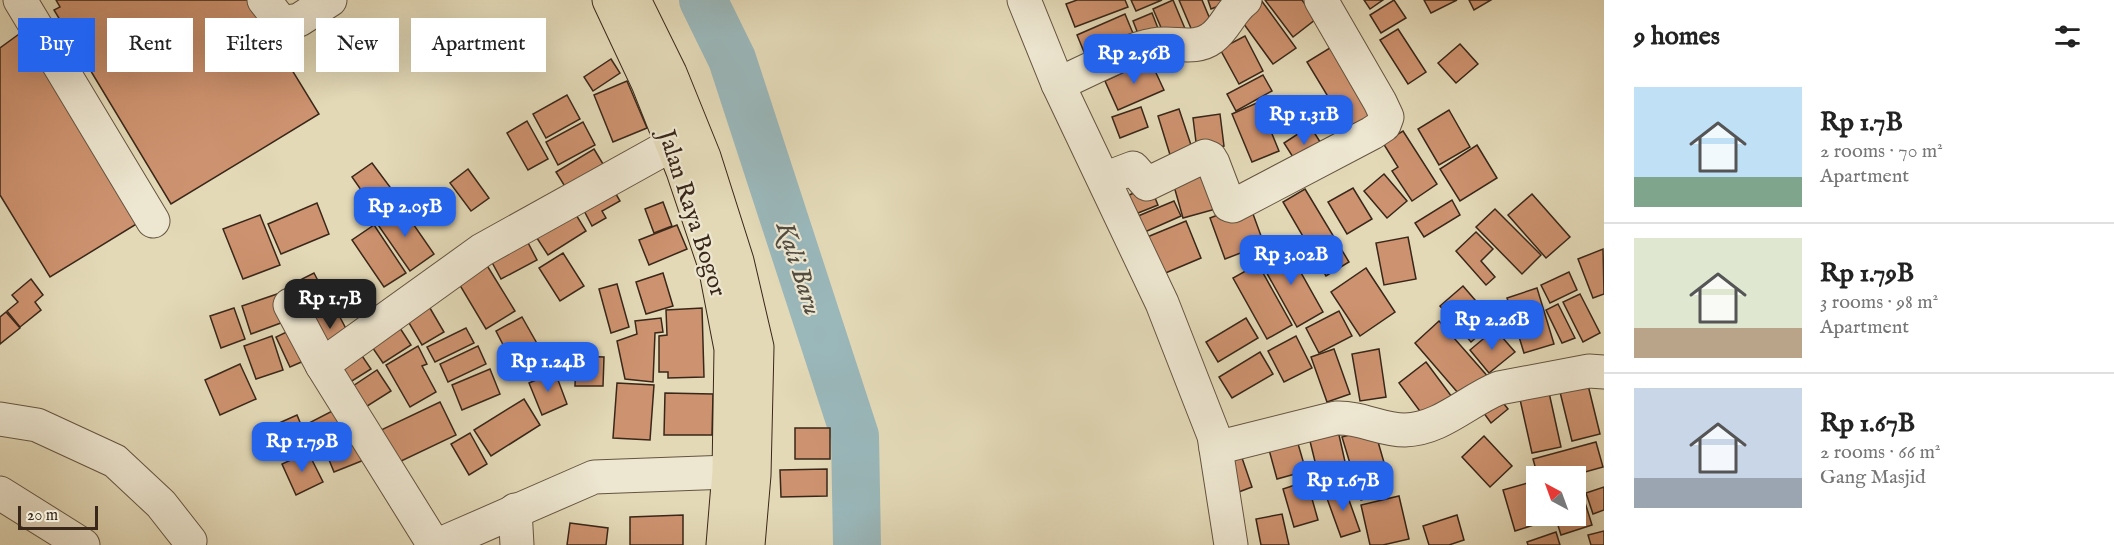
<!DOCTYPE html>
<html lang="en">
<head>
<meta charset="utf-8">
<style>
	:root { --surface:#fff; --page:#f6f6f6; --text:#222; --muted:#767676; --line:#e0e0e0; --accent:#2563eb }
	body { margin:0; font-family:"IM FELL English",serif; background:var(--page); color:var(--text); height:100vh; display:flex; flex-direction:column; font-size:22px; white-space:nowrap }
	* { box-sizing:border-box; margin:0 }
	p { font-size:20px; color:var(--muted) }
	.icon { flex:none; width:33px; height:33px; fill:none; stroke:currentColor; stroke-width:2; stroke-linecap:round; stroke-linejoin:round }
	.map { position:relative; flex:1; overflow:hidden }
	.side { display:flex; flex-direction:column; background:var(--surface); width:510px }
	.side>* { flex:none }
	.hud { position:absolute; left:18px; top:18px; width:570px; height:54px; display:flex; gap:12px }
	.needle { width:39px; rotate:319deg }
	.controls { position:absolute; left:1526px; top:466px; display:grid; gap:12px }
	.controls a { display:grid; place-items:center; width:60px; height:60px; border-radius:0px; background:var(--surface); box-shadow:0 6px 24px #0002; font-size:30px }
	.scale { position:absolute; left:18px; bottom:15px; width:80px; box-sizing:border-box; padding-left:6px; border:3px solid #392719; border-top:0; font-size:16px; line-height:21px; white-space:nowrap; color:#392719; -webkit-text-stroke:4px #ede6d0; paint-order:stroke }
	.price { position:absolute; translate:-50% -51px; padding:0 14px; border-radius:12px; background:var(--accent); color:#fff; font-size:20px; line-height:39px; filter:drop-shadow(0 2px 3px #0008) }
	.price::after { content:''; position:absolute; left:50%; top:36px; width:18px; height:14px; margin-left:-9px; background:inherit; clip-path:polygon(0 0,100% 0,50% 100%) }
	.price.active { background:#222; color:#fff }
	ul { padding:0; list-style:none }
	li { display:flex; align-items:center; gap:18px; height:150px; padding:0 30px }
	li+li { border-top:2px solid var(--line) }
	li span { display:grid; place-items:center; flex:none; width:168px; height:120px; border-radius:0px; color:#555 }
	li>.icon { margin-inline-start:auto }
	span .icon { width:72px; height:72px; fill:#fffc; stroke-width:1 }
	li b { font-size:26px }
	h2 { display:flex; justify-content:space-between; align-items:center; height:72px; padding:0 30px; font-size:26px }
	.chip { padding:0 21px; border-radius:0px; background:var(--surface); box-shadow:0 6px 24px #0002; font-size:21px; line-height:54px }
	.chip.active { background:var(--accent); color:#fff }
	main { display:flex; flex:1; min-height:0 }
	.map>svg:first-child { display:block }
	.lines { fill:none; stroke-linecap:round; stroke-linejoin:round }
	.river { stroke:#9ab7ba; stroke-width:48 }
	.building { fill:#cd926f; stroke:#392719; stroke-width:1.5 }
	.minor-casing { stroke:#645440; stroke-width:35 }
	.highway-casing { stroke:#392719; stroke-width:35 }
	.minor { stroke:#ede6d0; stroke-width:33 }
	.highway { stroke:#e3d9b7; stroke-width:33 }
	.labels { text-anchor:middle; stroke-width:4.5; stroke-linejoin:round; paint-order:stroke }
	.street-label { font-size:24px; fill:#392719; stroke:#ede6d0 }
	.water-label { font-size:26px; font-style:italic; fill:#514b41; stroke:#ede6d0 }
</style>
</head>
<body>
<main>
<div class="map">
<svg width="1604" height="545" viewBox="0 0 1604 545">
	<rect width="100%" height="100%" fill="#e3d9b7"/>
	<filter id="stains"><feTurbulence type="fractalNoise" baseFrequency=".00333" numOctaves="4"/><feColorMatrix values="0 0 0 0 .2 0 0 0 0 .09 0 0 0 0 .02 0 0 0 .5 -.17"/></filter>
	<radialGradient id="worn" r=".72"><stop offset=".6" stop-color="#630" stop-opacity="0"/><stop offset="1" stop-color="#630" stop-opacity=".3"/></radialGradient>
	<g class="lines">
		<!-- river -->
		<path class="river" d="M703,0L732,59L855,436L857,545"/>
	</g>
	<!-- building -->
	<g class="building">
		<path d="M56,0H249L319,114L171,204L54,10L60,7Z"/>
		<path d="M1077,0H1125L1128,7L1075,27L1066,4Z"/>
		<path d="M1131,0H1162L1136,11Z"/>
		<path d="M1173,0L1186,31L1166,39L1153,9Z"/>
		<path d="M1179,0H1202L1212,24L1193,33Z"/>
		<path d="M1208,0H1234L1211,9Z"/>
		<path d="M1261,0L1296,48L1273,64L1238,16Z"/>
		<path d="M1265,0H1302L1316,19L1293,37Z"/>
		<path d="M1364,0H1383L1370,9Z"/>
		<path d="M1394,0L1406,18L1381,33L1370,15Z"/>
		<path d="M1424,0H1457L1431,13Z"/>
		<path d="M1469,0H1491L1474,10Z"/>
		<path d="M1152,13L1161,36L1142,44L1133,21Z"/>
		<path d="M1125,14L1137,43L1089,64L1077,35Z"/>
		<path d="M26,29L143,220L50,277L0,195V48Z"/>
		<path d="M1398,29L1426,72L1408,84L1380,40Z"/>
		<path d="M1245,36L1263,71L1239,84L1220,49Z"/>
		<path d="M1338,43L1381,114L1350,133L1307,62Z"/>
		<path d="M1460,44L1478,64L1456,83L1438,63Z"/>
		<path d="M611,59L620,73L593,91L584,77Z"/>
		<path d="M1150,60L1164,90L1118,110L1105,81Z"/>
		<path d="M1263,75L1272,91L1236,111L1227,94Z"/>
		<path d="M627,81L647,128L613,142L594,95Z"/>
		<path d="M567,95L580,119L546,138L533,114Z"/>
		<path d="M1319,99L1326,116L1301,128L1294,111Z"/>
		<path d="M1259,102L1279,151L1252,162L1232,114Z"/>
		<path d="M1141,107L1148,127L1120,138L1112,117Z"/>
		<path d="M1179,109L1193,151L1171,158L1158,116Z"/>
		<path d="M1449,110L1470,147L1439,165L1418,129Z"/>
		<path d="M1220,114L1224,146L1197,150L1193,118Z"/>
		<path d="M527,121L548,159L528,170L507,133Z"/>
		<path d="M583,122L595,145L558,165L546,142Z"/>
		<path d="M1310,126L1324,148L1298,165L1284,143Z"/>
		<path d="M1403,131L1437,184L1412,201L1392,171L1398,167L1383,143Z"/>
		<path d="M1477,145L1497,178L1460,201L1440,169Z"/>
		<path d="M594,149L606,169L569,193L556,172Z"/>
		<path d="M372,163L396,195L375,210L352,177Z"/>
		<path d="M1213,168L1223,207L1183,218L1172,179Z"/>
		<path d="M468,169L489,198L471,211L450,183Z"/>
		<path d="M1384,174L1407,201L1387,218L1364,191Z"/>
		<path d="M609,182L620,201L602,211L606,218L592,226L578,199Z"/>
		<path d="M1150,186L1158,205L1128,217L1120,199Z"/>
		<path d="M1353,188L1372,219L1347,234L1328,202Z"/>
		<path d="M1305,189L1349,262L1326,276L1283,202Z"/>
		<path d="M1532,194L1570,237L1546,258L1508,215Z"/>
		<path d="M1452,200L1460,215L1424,237L1415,223Z"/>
		<path d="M1174,201L1181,216L1138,235L1131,219Z"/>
		<path d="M663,202L672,226L654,233L645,209Z"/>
		<path d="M317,203L329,234L281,254L268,224Z"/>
		<path d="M1249,203L1264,244L1225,259L1210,218Z"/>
		<path d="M400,205L434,254L410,271L376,222Z"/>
		<path d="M570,205L586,231L548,255L531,229Z"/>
		<path d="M1495,209L1541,255L1522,274L1476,227Z"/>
		<path d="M260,215L280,265L243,279L223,229Z"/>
		<path d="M1186,221L1201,258L1156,277L1140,240Z"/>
		<path d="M374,225L406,273L384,287L352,240Z"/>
		<path d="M677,225L687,249L649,265L639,240Z"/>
		<path d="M1476,232L1493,249L1481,261L1495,277L1486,285L1456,251Z"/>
		<path d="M524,235L537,260L501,279L488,255Z"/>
		<path d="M1408,237L1416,279L1384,285L1376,243Z"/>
		<path d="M1286,246L1323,312L1297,327L1260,261Z"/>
		<path d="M1603,249L1604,294L1593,298L1578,259Z"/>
		<path d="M563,253L584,286L560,301L539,268Z"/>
		<path d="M483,259L515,311L486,329L455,277Z"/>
		<path d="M1258,264L1292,325L1267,339L1233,278Z"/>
		<path d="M1366,268L1395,312L1360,336L1331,292Z"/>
		<path d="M1569,272L1577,290L1550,303L1541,285Z"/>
		<path d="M314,273L330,304L308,316L292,284Z"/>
		<path d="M663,273L673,306L646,314L636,282Z"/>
		<path d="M31,279L43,295L35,302L41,310L20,327L7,311L18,302L12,295Z"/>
		<path d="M617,284L629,327L611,333L599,289Z"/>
		<path d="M1463,286L1494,322L1471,342L1440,306Z"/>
		<path d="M1537,288L1554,344L1524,353L1507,298Z"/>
		<path d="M280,293L289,320L251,334L242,306Z"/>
		<path d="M1580,294L1600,333L1583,342L1563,302Z"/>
		<path d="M427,303L444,332L422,345L405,316Z"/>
		<path d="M1558,304L1575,338L1562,343L1546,310Z"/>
		<path d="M334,306L352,340L326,354L308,320Z"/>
		<path d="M234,308L245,339L221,348L210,316Z"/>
		<path d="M702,308L704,377L668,378V372H659V336L667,335L666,310Z"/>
		<path d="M1339,311L1352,336L1319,353L1306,328Z"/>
		<path d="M6,312L20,328L0,344V317Z"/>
		<path d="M522,317L539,347L512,362L496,331Z"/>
		<path d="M661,318L663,332L655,333L653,382L625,379L617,341L637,334L635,321Z"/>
		<path d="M1246,318L1258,338L1218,362L1206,342Z"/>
		<path d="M1439,321L1490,379L1465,401L1415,343Z"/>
		<path d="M398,325L411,345L383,363L370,344Z"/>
		<path d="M299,326L313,357L290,367L276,337Z"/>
		<path d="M466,328L474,343L435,362L427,347Z"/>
		<path d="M1495,329L1515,352L1489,373L1470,350Z"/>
		<path d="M272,336L283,370L256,379L244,346Z"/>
		<path d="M1296,336L1312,368L1284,382L1268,351Z"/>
		<path d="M418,346L427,364L422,366L436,392L410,407L386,365Z"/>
		<path d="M478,346L486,364L448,382L440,364Z"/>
		<path d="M356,347L371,369L344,386L330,364Z"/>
		<path d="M1334,349L1350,394L1327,402L1311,357Z"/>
		<path d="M1379,349L1386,397L1360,401L1352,354Z"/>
		<path d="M1260,352L1273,374L1232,398L1219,377Z"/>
		<path d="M576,356L604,357L603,386H575Z"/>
		<path d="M1426,362L1452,397L1425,418L1399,383Z"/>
		<path d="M240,364L256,399L220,415L205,380Z"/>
		<path d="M490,369L500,394L462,410L452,385Z"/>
		<path d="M377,370L391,391L361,410L347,390Z"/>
		<path d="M555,372L567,404L542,415L529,383Z"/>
		<path d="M617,383L654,385L650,440L613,438Z"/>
		<path d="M1588,385L1600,434L1572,441L1560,392Z"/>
		<path d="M1548,388L1561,447L1532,453L1519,395Z"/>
		<path d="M665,393L713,394L712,435H664Z"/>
		<path d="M524,399L540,425L491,456L474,430Z"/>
		<path d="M1500,399L1508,409L1491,423L1483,412Z"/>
		<path d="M440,402L456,435L397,463L381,430Z"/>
		<path d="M342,406L355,432L318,451L305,425Z"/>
		<path d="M297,415L310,446L281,459L268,428Z"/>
		<path d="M1337,426L1348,475L1320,482L1308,433Z"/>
		<rect x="795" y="428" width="35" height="31"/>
		<path d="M1374,428L1392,490L1361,500L1342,437Z"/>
		<path d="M470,433L487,464L469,475L451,444Z"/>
		<path d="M1484,436L1512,466L1490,487L1462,457Z"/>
		<path d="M360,437L369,458L334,472L325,450Z"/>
		<path d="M1296,437L1306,471L1277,479L1268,446Z"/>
		<path d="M1596,442L1603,467L1567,477H1538L1533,459Z"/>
		<path d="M308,452L323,482L296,495L282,464Z"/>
		<path d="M1241,455L1252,487L1236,493L1225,461Z"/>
		<path d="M827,469V496L781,497L780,470Z"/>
		<path d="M1578,480L1592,525L1561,535L1555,516H1575V482Z"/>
		<path d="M1307,481L1318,520L1294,527L1283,489Z"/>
		<path d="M1531,482L1536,499V516H1541L1543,522L1515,531L1503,490Z"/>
		<path d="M1344,486L1360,531L1341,537L1325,493Z"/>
		<path d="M1604,487V510L1593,514L1586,493Z"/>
		<path d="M1399,496L1409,539L1383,545H1370L1361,505Z"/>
		<path d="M1282,514L1289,545H1261L1256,519Z"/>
		<path d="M683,515V545H630V517Z"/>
		<path d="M1457,515L1464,540L1449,545H1429L1423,526Z"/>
		<path d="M570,523L608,528L606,545H567Z"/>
		<path d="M1604,531V545H1591L1588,535Z"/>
		<path d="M1556,532L1560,545H1528L1527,542Z"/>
	</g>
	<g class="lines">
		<defs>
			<g id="minor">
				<path d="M20,0L153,221"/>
				<path d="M264,0L282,23L299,20L330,0"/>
				<path d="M1024,0L1058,84L1162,303L1214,436L1231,545"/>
				<path d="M1058,84C1084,73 1127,49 1153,45C1173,41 1195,51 1212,38C1226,28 1230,11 1245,0"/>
				<path d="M1104,179L1133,168L1147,184L1205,156L1210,158L1213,163L1229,205L1233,206L1372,133L1384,125L1387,117L1380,102L1321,0"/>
				<path d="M290,305L322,365L434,545"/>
				<path d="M322,365L482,250L673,144"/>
				<path d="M0,419L37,425L115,461L161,504L190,541L189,545"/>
				<path d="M1216,448L1336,418C1361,417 1381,430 1405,430C1441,429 1467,401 1499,388L1589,371L1604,372"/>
				<path d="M0,493L83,545"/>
				<path d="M515,510L517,545"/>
				<path d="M438,545L594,477L729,472"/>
			</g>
			<g id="highway">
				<path d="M609,0L648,83L683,171L715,266L731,349L729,472L723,545"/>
				<path d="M634,0L670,73L704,157L737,261L757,347L754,475L748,545"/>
			</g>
		</defs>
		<!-- minor casing -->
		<use href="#minor" class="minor-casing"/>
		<!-- highway casing -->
		<use href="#highway" class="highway-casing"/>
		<!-- minor -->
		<use href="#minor" class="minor"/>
		<!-- highway -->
		<use href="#highway" class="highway"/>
	</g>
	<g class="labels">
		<!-- street labels -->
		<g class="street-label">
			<text transform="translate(693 213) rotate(72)" y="8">Jalan Raya Bogor</text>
		</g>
		<!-- water labels -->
		<g class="water-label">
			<text transform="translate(800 268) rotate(72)" y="9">Kali Baru</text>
		</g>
	</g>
	<rect width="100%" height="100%" filter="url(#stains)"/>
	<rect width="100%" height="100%" fill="url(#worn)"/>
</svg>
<div class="controls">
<a><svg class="needle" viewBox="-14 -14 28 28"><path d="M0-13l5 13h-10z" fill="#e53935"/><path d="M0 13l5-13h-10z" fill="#767676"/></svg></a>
</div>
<div class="scale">20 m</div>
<b class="price" style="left:1134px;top:85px">Rp 2.56B</b>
<b class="price" style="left:1304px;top:146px">Rp 1.31B</b>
<b class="price" style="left:405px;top:238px">Rp 2.05B</b>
<b class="price" style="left:1291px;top:286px">Rp 3.02B</b>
<b class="price active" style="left:330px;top:330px">Rp 1.7B</b>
<b class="price" style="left:1492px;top:351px">Rp 2.26B</b>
<b class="price" style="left:548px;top:393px">Rp 1.24B</b>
<b class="price" style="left:302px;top:473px">Rp 1.79B</b>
<b class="price" style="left:1343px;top:512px">Rp 1.67B</b>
<div class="hud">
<a class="chip active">Buy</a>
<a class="chip">Rent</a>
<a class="chip">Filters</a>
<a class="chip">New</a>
<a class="chip">Apartment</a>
</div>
</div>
<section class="side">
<h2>9 homes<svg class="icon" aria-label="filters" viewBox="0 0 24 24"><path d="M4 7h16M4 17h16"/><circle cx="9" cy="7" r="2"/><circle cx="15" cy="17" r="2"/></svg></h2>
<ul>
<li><span style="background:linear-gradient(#bfe0f5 75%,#7fa58c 0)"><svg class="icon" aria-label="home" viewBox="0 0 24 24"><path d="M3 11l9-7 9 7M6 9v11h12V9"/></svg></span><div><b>Rp 1.7B</b><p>2 rooms · 70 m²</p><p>Apartment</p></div></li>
<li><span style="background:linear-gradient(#dfe7d0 75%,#b9a48a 0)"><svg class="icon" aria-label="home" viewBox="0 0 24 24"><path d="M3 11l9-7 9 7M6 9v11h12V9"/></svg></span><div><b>Rp 1.79B</b><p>3 rooms · 98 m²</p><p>Apartment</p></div></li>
<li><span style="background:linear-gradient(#c9d6e8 75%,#9aa5b1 0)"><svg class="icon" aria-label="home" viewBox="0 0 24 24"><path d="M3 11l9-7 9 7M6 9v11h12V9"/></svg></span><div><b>Rp 1.67B</b><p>2 rooms · 66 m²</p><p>Gang Masjid</p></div></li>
</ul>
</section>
</main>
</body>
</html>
